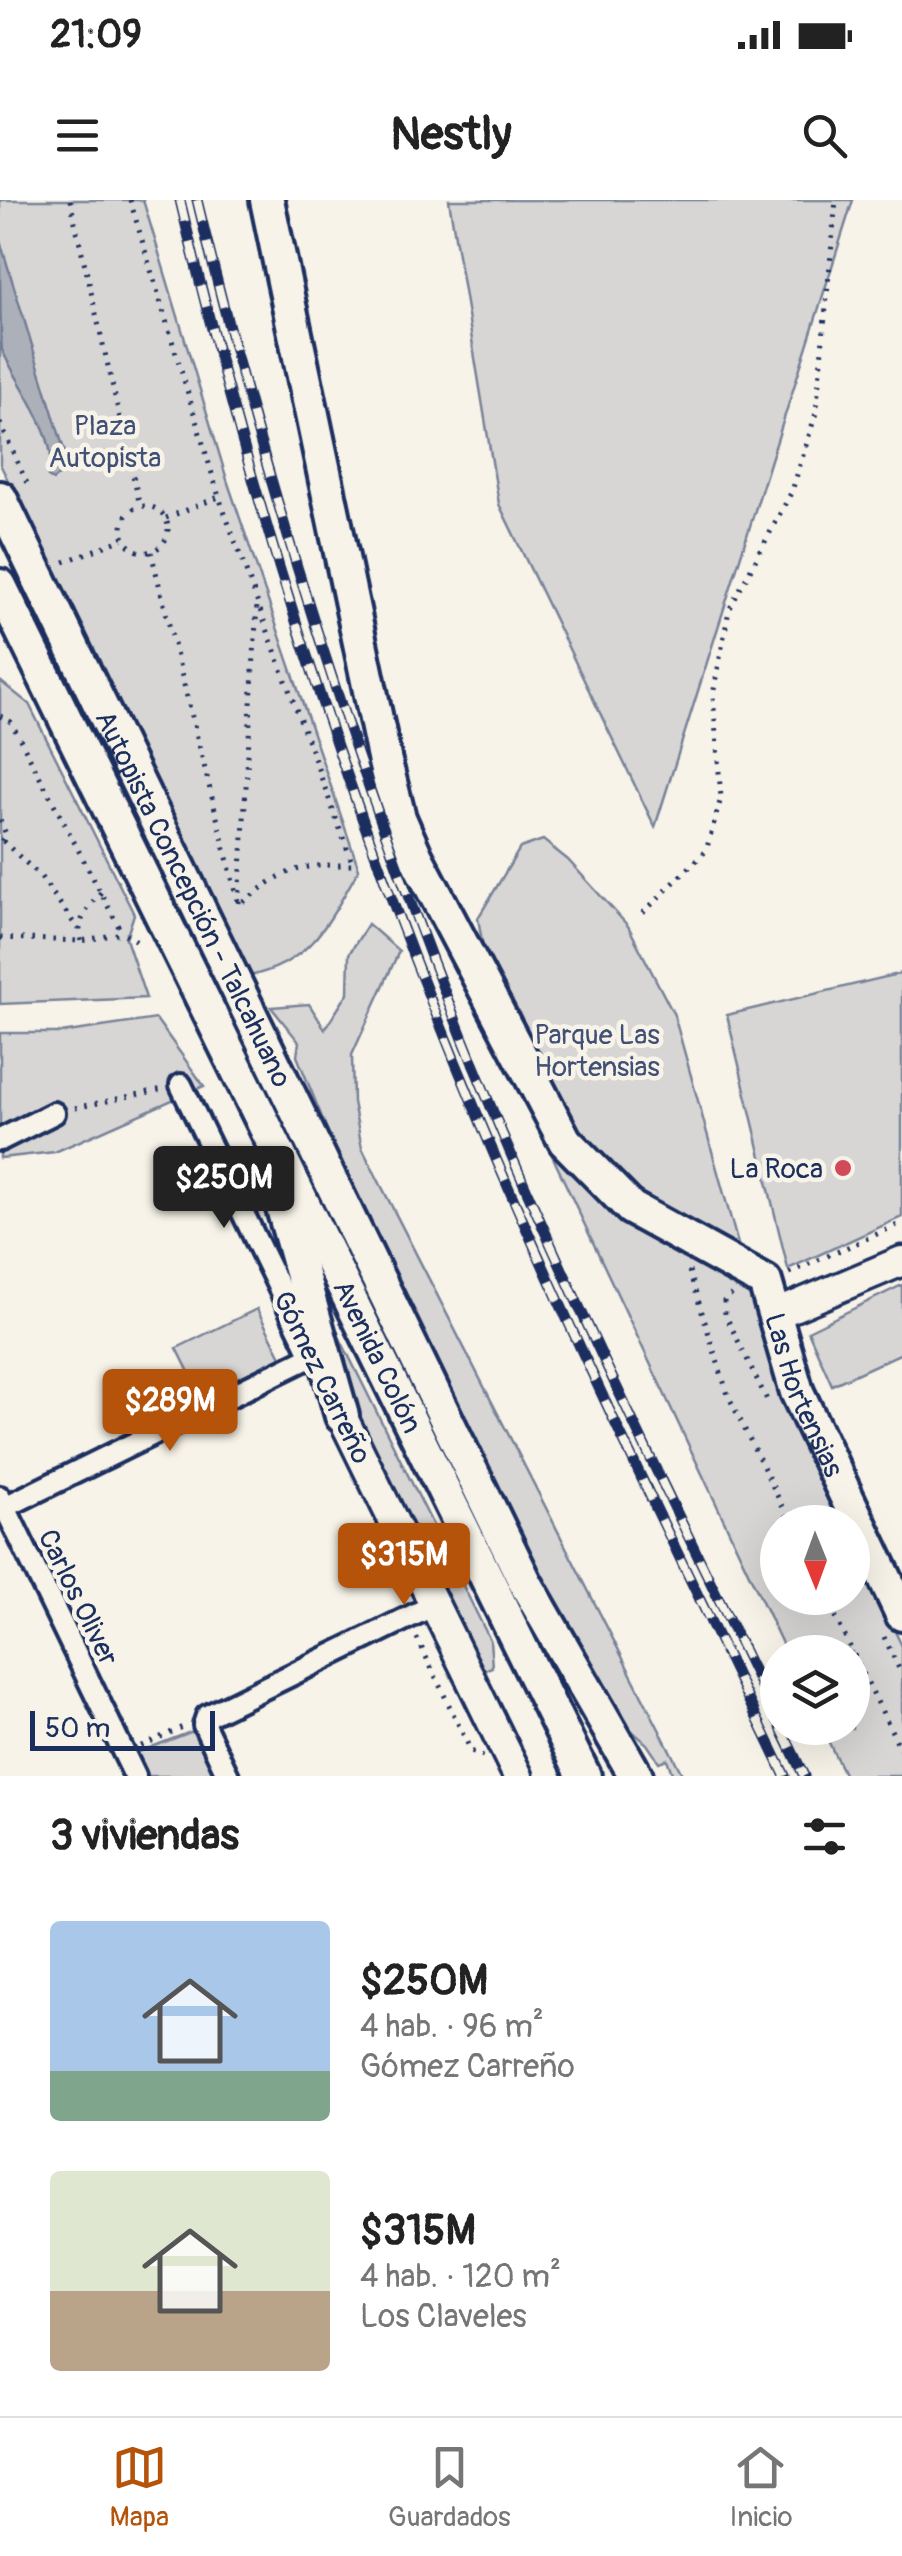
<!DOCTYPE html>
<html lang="es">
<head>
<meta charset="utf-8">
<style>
	:root { --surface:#fff; --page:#f2f2f2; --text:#222; --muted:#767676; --line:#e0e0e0; --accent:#b45309 }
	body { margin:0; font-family:Pangolin,sans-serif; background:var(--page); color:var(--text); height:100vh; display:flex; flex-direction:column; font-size:38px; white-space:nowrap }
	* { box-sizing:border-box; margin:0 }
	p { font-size:32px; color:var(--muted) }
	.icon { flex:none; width:55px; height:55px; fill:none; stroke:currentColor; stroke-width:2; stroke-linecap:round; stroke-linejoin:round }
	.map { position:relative; height:1576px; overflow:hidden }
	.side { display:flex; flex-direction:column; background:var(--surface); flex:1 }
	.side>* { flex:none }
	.needle { width:65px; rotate:179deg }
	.fabs { position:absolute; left:760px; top:1305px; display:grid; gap:20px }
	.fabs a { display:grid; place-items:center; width:110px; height:110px; border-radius:50%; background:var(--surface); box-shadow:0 10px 40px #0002; font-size:50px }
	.scale { position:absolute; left:30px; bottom:25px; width:185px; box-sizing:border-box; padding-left:10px; border:5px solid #1b2f5e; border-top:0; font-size:28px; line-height:35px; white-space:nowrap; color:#1b2f5e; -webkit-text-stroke:8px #f7f3e8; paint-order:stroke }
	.price { position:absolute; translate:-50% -85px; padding:0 22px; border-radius:10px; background:var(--accent); color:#fff; font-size:32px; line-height:65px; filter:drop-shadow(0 2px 5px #0008) }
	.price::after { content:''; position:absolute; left:50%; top:60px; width:30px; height:22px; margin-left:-15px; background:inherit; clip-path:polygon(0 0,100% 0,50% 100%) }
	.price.current { background:#222; color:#fff }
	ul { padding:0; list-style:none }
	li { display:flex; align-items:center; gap:30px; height:250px; padding:0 50px }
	li span { display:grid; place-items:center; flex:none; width:280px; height:200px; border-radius:10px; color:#555 }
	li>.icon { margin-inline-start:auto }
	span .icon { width:120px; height:120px; fill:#fffc; stroke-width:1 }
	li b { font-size:42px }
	h2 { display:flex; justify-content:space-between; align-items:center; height:120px; padding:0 50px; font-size:42px }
	.status { display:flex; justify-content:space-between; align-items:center; height:70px; padding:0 50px; background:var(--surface); direction:ltr }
	.status svg { height:28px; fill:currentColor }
	header { display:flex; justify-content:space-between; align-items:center; height:130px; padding:0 50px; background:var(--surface); font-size:45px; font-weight:700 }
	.tab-bar { display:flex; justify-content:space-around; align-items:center; height:140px; border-top:2px solid var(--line); background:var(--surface); font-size:28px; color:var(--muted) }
	.tab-bar a { display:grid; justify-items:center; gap:5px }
	.tab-bar .current { color:var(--accent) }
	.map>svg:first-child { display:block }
	.green { fill:#d7d6d4; stroke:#798299; stroke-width:2.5 }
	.water { fill:#acb0b9; stroke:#727c95; stroke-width:2.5 }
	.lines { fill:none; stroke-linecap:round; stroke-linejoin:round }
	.street-casing { stroke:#1b2f5e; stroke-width:28 }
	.secondary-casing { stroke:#1b2f5e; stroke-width:35 }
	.primary-casing { stroke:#1b2f5e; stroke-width:40 }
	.path { stroke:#1b2f5e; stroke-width:5; stroke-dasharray:2.5 8; stroke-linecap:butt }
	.street { stroke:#f7f3e8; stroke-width:20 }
	.secondary { stroke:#f7f3e8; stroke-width:28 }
	.primary { stroke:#f7f3e8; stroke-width:32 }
	.rail-casing { stroke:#1b2f5e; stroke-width:11 }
	.rail { stroke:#f7f3e8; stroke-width:8; stroke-dasharray:22; stroke-linecap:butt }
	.poi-dot { fill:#d1495b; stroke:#f7f3e8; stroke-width:4 }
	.labels { text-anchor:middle; stroke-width:9; stroke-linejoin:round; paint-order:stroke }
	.park-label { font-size:28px; fill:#415076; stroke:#f7f3e8 }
	.street-label { font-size:28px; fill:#1b2f5e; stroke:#f7f3e8 }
	.poi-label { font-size:28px; fill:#1b2f5e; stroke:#f7f3e8; text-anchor:end }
</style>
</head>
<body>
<div class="status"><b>21:09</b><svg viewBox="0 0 49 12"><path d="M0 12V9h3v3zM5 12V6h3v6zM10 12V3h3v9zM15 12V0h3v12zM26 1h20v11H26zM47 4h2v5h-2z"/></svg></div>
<header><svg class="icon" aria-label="menu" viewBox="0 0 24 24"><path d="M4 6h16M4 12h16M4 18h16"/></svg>Nestly<svg class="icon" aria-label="search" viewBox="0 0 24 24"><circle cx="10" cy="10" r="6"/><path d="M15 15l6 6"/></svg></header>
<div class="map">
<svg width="902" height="1576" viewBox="0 0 902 1576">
	<rect width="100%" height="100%" fill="#f7f3e8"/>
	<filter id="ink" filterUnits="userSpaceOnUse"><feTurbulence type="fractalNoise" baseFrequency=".01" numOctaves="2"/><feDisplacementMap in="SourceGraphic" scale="20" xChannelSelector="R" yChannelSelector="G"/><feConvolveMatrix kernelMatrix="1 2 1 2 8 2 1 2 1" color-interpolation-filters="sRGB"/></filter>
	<g filter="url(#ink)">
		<!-- green -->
		<g class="green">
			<path d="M0,0H143L228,283L359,669C329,721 312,763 249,776L0,264Z"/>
			<path d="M449,0H853L655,627L499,304Z"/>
			<path d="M0,481L29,504L134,714L126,739L146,798L0,804Z"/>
			<path d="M543,640L568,660L628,726L674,815L777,1184L841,1322H778V1398H852L853,1345L902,1446V1576H845L822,1528H852V1452H786L525,898L493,806L478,718L520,648Z"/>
			<path d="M368,724L399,751L352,855L353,902L362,948L683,1576H673L667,1559L659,1562L647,1544L615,1516L524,1347L341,964L297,856L299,842L271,807L309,804L325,829L348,793L349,754Z"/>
			<path d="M902,773V1017L788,1069L727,815Z"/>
			<path d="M156,819L204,886L55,952L0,958V833H61Z"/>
			<path d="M310,1078L490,1440L492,1467L479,1472L366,1244Z"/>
			<path d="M902,1085V1153L832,1185L808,1131Z"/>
			<path d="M257,1109L281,1157L201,1196L177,1148Z"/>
			<path d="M198,1529L222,1576H141L131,1555Z"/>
		</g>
		<!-- water -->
		<path class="water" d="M0,41L69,266L53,280L48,277C64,243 16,182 2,150C0,127 0,68 0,41Z"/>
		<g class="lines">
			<defs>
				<g id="street">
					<path d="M181,885L313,1158"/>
					<path d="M0,940L54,913"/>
					<path d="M0,1297L135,1576"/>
					<path d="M5,1307L312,1156"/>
					<path d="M228,1576L204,1525L207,1516L434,1405"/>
				</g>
				<g id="secondary">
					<path d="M774,1115L902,1061"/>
					<path d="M342,1216L518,1576"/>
				</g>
				<g id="primary">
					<path id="s1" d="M267,0L385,562L399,618L416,657L565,941L631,1008L765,1082L797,1192L902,1414"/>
					<path id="s2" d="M0,298L526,1384L636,1576"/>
					<path id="s3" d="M0,386L584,1576"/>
					<path d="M273,973L342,1216"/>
				</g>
			</defs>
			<!-- street casing -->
			<use href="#street" class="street-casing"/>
			<!-- secondary casing -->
			<use href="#secondary" class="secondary-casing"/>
			<!-- primary casing -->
			<use href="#primary" class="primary-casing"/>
			<!-- path -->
			<g class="path">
				<path d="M70,0L140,306"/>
				<path d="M130,0L219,297L353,665C296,664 282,670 239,706"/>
				<path d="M0,223L30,290"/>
				<circle cx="145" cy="329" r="23"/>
				<path d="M166,318L219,297"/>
				<path d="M151,352L239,706"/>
				<path d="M64,362L123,339"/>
				<path d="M0,516L11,522L122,733"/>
				<path d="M0,620L6,634L0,643"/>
				<path d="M3,641L41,677L78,729"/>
				<path d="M239,703L257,405"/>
				<path d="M643,713L706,651L721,598L713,495L729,410L792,291L816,213L836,0"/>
				<path d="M0,738L81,741L122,733L143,744"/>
				<path d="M81,741C76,720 88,708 101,692"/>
				<path d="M75,908L163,889"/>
				<path d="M689,1071L728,1195L790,1322"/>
				<path d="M789,1073L902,1023"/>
				<path d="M732,1094L724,1101L725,1114L769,1204"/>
				<path d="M826,1398L902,1552"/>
				<path d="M884,1437L902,1475"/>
				<path d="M417,1438L471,1551L483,1556"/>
				<path d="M141,1546L185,1526"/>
			</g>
			<!-- street -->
			<use href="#street" class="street"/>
			<!-- secondary -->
			<use href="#secondary" class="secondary"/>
			<!-- primary -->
			<use href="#primary" class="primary"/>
			<defs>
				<g id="rail">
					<path d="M180,0C254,314 354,623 480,921C573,1143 681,1359 785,1576"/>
					<path d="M197,0C268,295 360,585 474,866C565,1089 673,1304 778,1521"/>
					<path d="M781,1528L804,1576"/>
				</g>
			</defs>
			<!-- rail casing -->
			<use href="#rail" class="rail-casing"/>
			<!-- rail -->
			<use href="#rail" class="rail"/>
		</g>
	</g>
	<!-- markers -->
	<circle class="poi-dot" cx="843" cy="968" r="10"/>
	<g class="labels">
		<!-- park labels -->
		<g class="park-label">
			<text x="105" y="235">Plaza<tspan x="105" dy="32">Autopista</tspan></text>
			<text x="597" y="844">Parque Las<tspan x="597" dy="32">Hortensias</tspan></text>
		</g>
		<!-- street labels -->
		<g class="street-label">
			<text dy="10" stroke="none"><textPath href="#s2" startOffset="445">Autopista Concepción - Talcahuano</textPath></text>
			<text dy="10" stroke="none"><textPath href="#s3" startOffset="858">Avenida Colón</textPath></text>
			<text transform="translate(323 1177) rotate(64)" y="10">Gómez Carreño</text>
			<text dy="10" stroke="none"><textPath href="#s1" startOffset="1362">Las Hortensias</textPath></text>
			<text transform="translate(79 1397) rotate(64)" y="10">Carlos Oliver</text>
		</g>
		<!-- poi labels -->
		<g class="poi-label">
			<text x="823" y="978">La Roca</text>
		</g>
	</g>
</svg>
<div class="fabs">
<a><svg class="needle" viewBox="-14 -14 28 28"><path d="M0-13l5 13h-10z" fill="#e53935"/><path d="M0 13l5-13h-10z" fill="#767676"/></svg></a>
<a><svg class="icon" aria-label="layers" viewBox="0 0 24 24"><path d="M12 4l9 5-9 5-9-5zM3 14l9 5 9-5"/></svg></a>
</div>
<div class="scale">50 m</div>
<b class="price current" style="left:224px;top:1031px">$250M</b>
<b class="price" style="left:170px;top:1254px">$289M</b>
<b class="price" style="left:404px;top:1408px">$315M</b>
</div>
<section class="side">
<h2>3 viviendas<svg class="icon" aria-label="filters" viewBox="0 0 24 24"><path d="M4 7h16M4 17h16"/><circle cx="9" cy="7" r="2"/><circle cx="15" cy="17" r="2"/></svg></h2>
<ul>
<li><span style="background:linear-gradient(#a9c7e8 75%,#7fa58c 0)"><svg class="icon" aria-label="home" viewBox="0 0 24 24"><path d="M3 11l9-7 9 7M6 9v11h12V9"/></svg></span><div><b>$250M</b><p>4 hab. · 96 m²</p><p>Gómez Carreño</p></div></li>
<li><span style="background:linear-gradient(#dfe7d0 60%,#b9a48a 0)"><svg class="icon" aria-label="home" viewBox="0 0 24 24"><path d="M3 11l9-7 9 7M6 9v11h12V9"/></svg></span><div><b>$315M</b><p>4 hab. · 120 m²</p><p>Los Claveles</p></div></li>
</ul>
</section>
<nav class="tab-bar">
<a class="current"><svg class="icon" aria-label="map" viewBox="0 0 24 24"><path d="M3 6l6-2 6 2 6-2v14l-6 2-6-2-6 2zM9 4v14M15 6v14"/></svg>Mapa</a>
<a><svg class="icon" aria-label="saved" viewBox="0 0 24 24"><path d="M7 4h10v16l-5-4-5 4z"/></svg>Guardados</a>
<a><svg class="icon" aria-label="home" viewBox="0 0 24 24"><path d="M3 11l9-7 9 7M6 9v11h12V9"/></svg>Inicio</a>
</nav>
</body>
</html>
